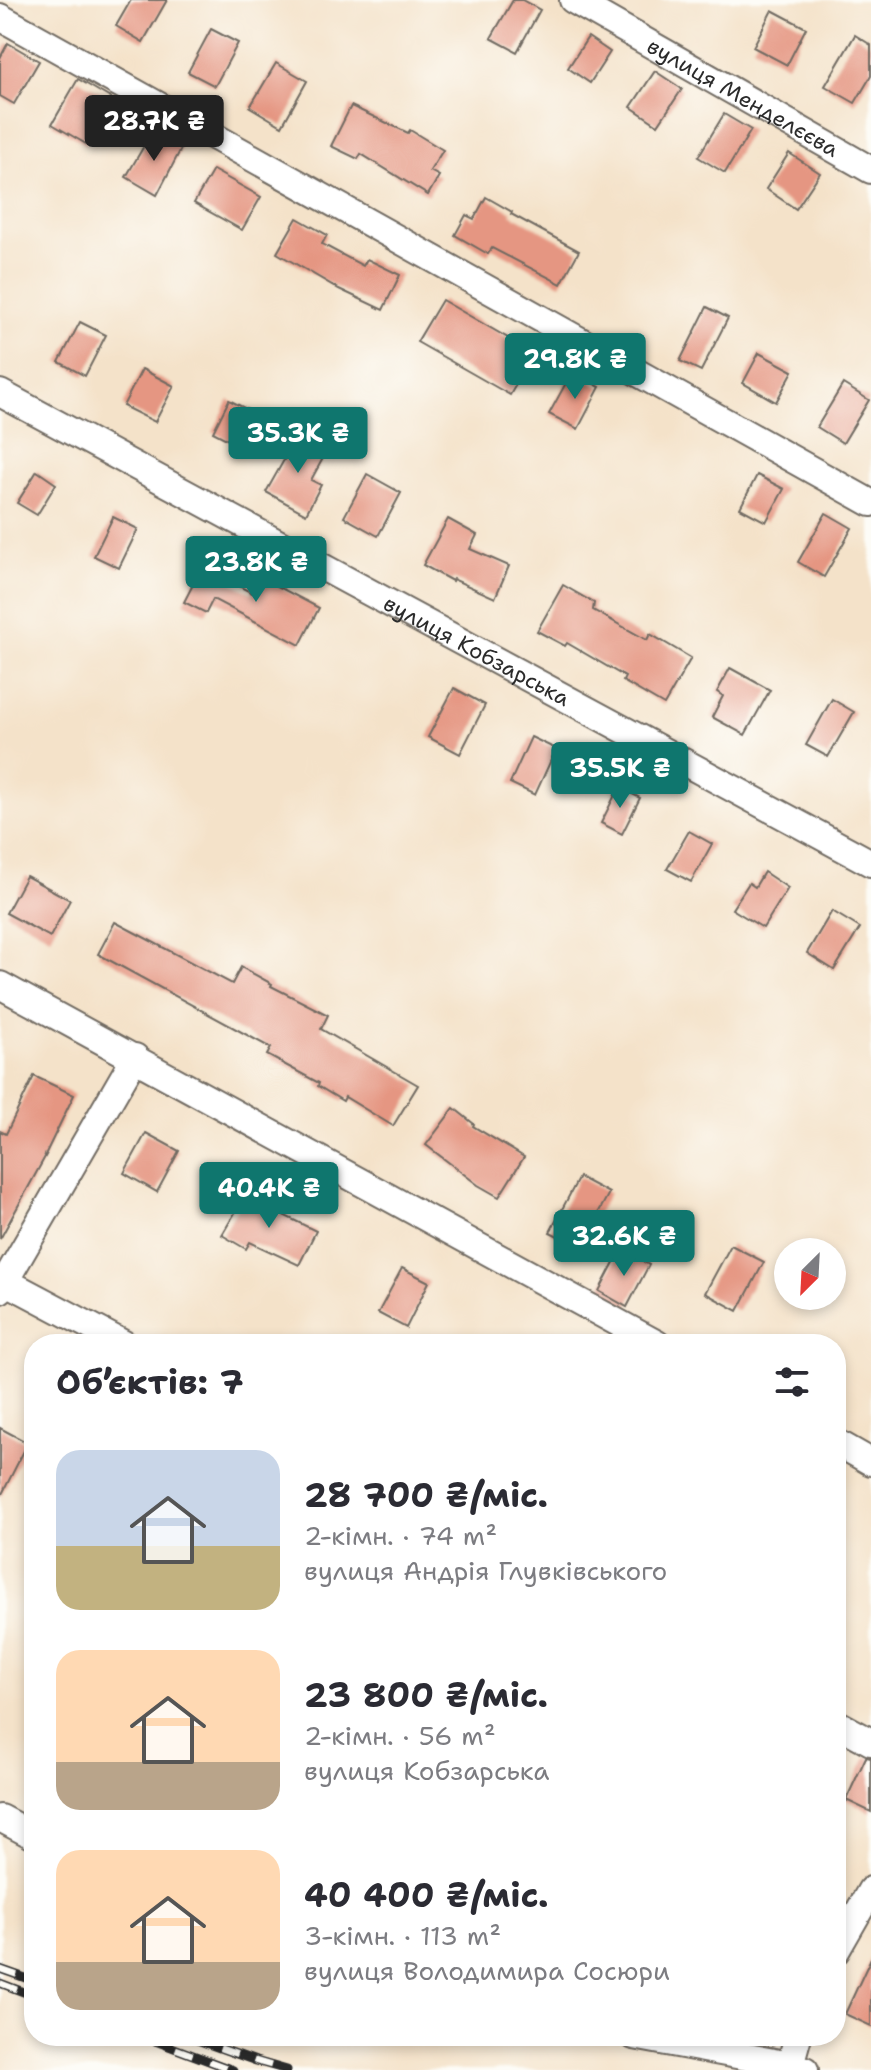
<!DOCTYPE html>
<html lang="uk">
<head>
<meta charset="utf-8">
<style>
	:root { --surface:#fff; --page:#f2f2f3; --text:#2b2b33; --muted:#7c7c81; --accent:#0f766e }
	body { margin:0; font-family:"Shantell Sans",sans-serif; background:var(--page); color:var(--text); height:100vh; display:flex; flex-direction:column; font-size:30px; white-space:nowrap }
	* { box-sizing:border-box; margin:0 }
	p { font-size:26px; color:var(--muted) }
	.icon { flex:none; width:44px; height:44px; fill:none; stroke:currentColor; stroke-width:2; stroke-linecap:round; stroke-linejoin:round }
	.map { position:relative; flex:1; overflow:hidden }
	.drawer { position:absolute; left:24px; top:1334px; width:822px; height:712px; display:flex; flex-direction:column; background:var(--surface); border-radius:32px; box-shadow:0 4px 12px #0003 }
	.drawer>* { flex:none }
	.needle { width:52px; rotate:204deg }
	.tools { position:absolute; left:774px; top:1238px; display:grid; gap:16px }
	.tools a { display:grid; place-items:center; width:72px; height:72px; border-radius:50%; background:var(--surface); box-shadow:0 4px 12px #0003; font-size:40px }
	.price { position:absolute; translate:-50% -68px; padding:0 18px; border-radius:8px; background:var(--accent); color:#fff; font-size:26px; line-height:52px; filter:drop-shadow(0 2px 4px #0008) }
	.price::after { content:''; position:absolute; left:50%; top:48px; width:24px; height:18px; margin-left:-12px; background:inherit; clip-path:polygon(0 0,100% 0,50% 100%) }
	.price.active { background:#222; color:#fff }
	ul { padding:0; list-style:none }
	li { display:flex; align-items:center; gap:24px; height:200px; padding:0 32px }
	li span { display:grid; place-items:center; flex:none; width:224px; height:160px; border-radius:24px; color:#555 }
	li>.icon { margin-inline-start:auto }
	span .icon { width:96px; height:96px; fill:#fffc; stroke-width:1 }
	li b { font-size:34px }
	h2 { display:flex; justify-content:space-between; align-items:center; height:96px; padding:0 32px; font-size:34px }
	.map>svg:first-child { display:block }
	.building { fill:#e59682 }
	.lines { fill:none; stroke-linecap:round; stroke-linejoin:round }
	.minor-casing { stroke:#716b62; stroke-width:30 }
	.minor { stroke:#fff; stroke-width:26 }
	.rail-casing { stroke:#2b2b2b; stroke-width:9 }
	.rail { stroke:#fdfcf7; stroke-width:6; stroke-dasharray:18; stroke-linecap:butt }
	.labels { text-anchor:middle; stroke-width:6; stroke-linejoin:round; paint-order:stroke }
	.street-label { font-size:22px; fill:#2b2b2b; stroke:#fdfcf7 }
</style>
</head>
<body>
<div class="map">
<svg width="871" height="2070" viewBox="0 0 871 2070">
	<rect width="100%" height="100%" fill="#fdfcf7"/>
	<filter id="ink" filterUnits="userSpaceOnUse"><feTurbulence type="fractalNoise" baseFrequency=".0125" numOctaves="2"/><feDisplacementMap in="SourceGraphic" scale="16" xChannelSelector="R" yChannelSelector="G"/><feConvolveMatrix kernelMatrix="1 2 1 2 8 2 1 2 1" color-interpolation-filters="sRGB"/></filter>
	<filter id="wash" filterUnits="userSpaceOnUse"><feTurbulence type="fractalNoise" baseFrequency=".006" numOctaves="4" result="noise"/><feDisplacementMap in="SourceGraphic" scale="32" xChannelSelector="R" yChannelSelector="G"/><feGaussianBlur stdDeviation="1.8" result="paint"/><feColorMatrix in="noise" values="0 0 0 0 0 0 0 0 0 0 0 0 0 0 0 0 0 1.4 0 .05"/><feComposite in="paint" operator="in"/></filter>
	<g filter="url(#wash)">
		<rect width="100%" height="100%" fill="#f4e2c9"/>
		<g id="blocks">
			<!-- building -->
			<g class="building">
				<path d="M131,0H167L143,42L116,26Z"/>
				<path d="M513,0H522L540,10L517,52L491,38Z"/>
				<path d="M772,10L806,28L787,65L753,47Z"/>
				<path d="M211,29L238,43L215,86L188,72Z"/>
				<path d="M855,35L871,45V76L855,103L825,86Z"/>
				<path d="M588,37L610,52L590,83L568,68Z"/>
				<path d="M8,43L39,61L14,104L0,96V58Z"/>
				<path d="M276,63L307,81L282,126L250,107Z"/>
				<path d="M655,71L682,89L658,125L631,107Z"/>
				<path d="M78,79L112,99L86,144L52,124Z"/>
				<path d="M351,106L408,133L410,130L443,150L430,171L439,176L428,195L361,154L358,159L331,146Z"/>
				<path d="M724,114L751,130L725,173L698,157Z"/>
				<path d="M152,132L181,149L157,195L126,177Z"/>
				<path d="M789,153L820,173L796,209L766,189Z"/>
				<path d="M213,170L261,197L242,230L194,203Z"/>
				<path d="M486,197L512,212L511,214L579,251L561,284L492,248L488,254L455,235L466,215L474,219Z"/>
				<path d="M297,218L327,235L322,244L363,266L367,259L400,275L383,310L339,289L277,253Z"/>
				<path d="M442,300L534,353L510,395L417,342Z"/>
				<path d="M707,307L728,318L701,371L680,361Z"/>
				<path d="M80,322L106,335L85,376L59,362Z"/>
				<path d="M759,353L793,371L776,402L743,383Z"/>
				<path d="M142,369L174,386L155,422L123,406Z"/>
				<path d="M572,372L600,387L578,429L549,414Z"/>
				<path d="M843,384L869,400L843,443L817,427Z"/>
				<path d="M229,400L254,413L238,445L213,432Z"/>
				<path d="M298,435L327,451L311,480L321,485L306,514L266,492Z"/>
				<path d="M37,471L56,484L37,515L17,503Z"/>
				<path d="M367,474L401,493L378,536L344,517Z"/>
				<path d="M757,475L784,489L766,522L740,508Z"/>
				<path d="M826,513L852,528L824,577L798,562Z"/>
				<path d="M113,517L138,529L119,568L94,556Z"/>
				<path d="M448,519L477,535L470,549L509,566L495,598L453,579L452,581L423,565Z"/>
				<path d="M202,567L252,593L260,577L319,608L300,645L213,599L206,613L184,602Z"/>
				<path d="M563,585L594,603L593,610L647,640L650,634L691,658L664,705L623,681L625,677L567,643L565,646L537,631Z"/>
				<path d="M730,668L770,690L745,735L712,717L723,696L717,692Z"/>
				<path d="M454,688L485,705L460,754L428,737Z"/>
				<path d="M832,699L854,712L828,757L806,745Z"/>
				<path d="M531,737L556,749L535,795L510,783Z"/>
				<path d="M619,787L640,798L622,834L601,823Z"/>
				<path d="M689,831L712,844L691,882L667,869Z"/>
				<path d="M764,872L788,888L763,928L732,909L749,883L755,887Z"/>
				<path d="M26,876L70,900L50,937L6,913Z"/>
				<path d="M832,911L860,928L834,970L807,953Z"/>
				<path d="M115,922L232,984L241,967L272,984L271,986L328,1015L321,1029L418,1085L393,1126L345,1097L343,1101L318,1086L319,1083L267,1055L271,1048L98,954Z"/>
				<path d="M34,1076L74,1095L45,1155H46L0,1239V1131L6,1134Z"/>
				<path d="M454,1108L474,1124L473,1126L524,1157L499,1197L478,1185L426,1145Z"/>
				<path d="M146,1133L179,1151L157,1192L124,1173Z"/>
				<path d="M579,1177L609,1193L580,1247L550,1232Z"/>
				<path d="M247,1192L270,1205L269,1208L316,1231L299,1265L250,1242L246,1249L222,1235Z"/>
				<path d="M731,1245L764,1262L738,1311L705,1293Z"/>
				<path d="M621,1249L649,1265L627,1307L599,1291Z"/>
				<path d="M402,1268L429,1282L406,1328L378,1313Z"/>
				<path d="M0,1428L28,1443L0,1498Z"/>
				<path d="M866,1757L871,1758V1812L846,1800Z"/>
				<path d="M871,1958V2026L845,2014Z"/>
			</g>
		</g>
	</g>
	<g filter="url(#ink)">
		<use href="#blocks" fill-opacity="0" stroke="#716b62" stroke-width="2"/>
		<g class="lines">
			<defs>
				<g id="minor">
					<path id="s1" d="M573,0L871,170"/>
					<path d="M0,17L871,503"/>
					<path id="s2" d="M0,393L871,863"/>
					<path d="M0,985L657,1344"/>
					<path d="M5,1281L124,1344"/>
					<path d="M0,1290L135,1057"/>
					<path d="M836,1442L871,1462"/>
					<path d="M836,1723L871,1742"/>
					<path d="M0,1818L34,1836"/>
					<path d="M836,1951L871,1890"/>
					<path d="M634,2036L790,2065L805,2070"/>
					<path d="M790,2065L798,2036"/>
				</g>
			</defs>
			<!-- minor casing -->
			<use href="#minor" class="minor-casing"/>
			<!-- minor -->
			<use href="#minor" class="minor"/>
			<defs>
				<g id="rail">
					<path d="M0,1969L34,1981"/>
					<path d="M0,1983L34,1996"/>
					<path d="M142,2036L233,2070"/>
					<path d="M186,2036L256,2061L287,2070"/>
				</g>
			</defs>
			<!-- rail casing -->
			<use href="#rail" class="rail-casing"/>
			<!-- rail -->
			<use href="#rail" class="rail"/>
		</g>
	</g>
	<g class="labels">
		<!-- street labels -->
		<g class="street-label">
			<text dy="8" stroke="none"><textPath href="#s1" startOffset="196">вулиця Менделєєва</textPath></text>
			<text dy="8" stroke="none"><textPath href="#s2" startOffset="542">вулиця Кобзарська</textPath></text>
		</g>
	</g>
</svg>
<div class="tools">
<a><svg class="needle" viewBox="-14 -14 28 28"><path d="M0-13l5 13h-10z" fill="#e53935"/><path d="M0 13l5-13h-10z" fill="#7c7c81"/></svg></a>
</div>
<b class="price active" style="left:154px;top:163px">28.7K ₴</b>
<b class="price" style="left:575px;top:401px">29.8K ₴</b>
<b class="price" style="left:298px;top:475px">35.3K ₴</b>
<b class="price" style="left:256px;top:604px">23.8K ₴</b>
<b class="price" style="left:620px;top:810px">35.5K ₴</b>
<b class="price" style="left:269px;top:1230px">40.4K ₴</b>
<b class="price" style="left:624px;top:1278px">32.6K ₴</b>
<section class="drawer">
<h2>Об’єктів: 7<svg class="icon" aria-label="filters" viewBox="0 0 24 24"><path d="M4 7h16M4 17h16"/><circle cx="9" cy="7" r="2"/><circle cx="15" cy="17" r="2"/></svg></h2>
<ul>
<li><span style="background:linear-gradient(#c9d6e8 60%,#c2b280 0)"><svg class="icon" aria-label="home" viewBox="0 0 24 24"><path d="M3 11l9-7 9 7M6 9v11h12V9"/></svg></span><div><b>28 700 ₴/міс.</b><p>2-кімн. · 74 m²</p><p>вулиця Андрія Глувківського</p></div></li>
<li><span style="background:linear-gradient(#ffd9b3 70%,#b9a48a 0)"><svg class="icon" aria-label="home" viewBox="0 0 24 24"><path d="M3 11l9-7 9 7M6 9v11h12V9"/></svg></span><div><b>23 800 ₴/міс.</b><p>2-кімн. · 56 m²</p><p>вулиця Кобзарська</p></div></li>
<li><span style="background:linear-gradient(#ffd9b3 70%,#b9a48a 0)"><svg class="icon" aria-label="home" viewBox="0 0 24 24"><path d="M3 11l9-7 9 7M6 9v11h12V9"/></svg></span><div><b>40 400 ₴/міс.</b><p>3-кімн. · 113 m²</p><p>вулиця Володимира Сосюри</p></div></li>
</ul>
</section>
</div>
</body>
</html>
